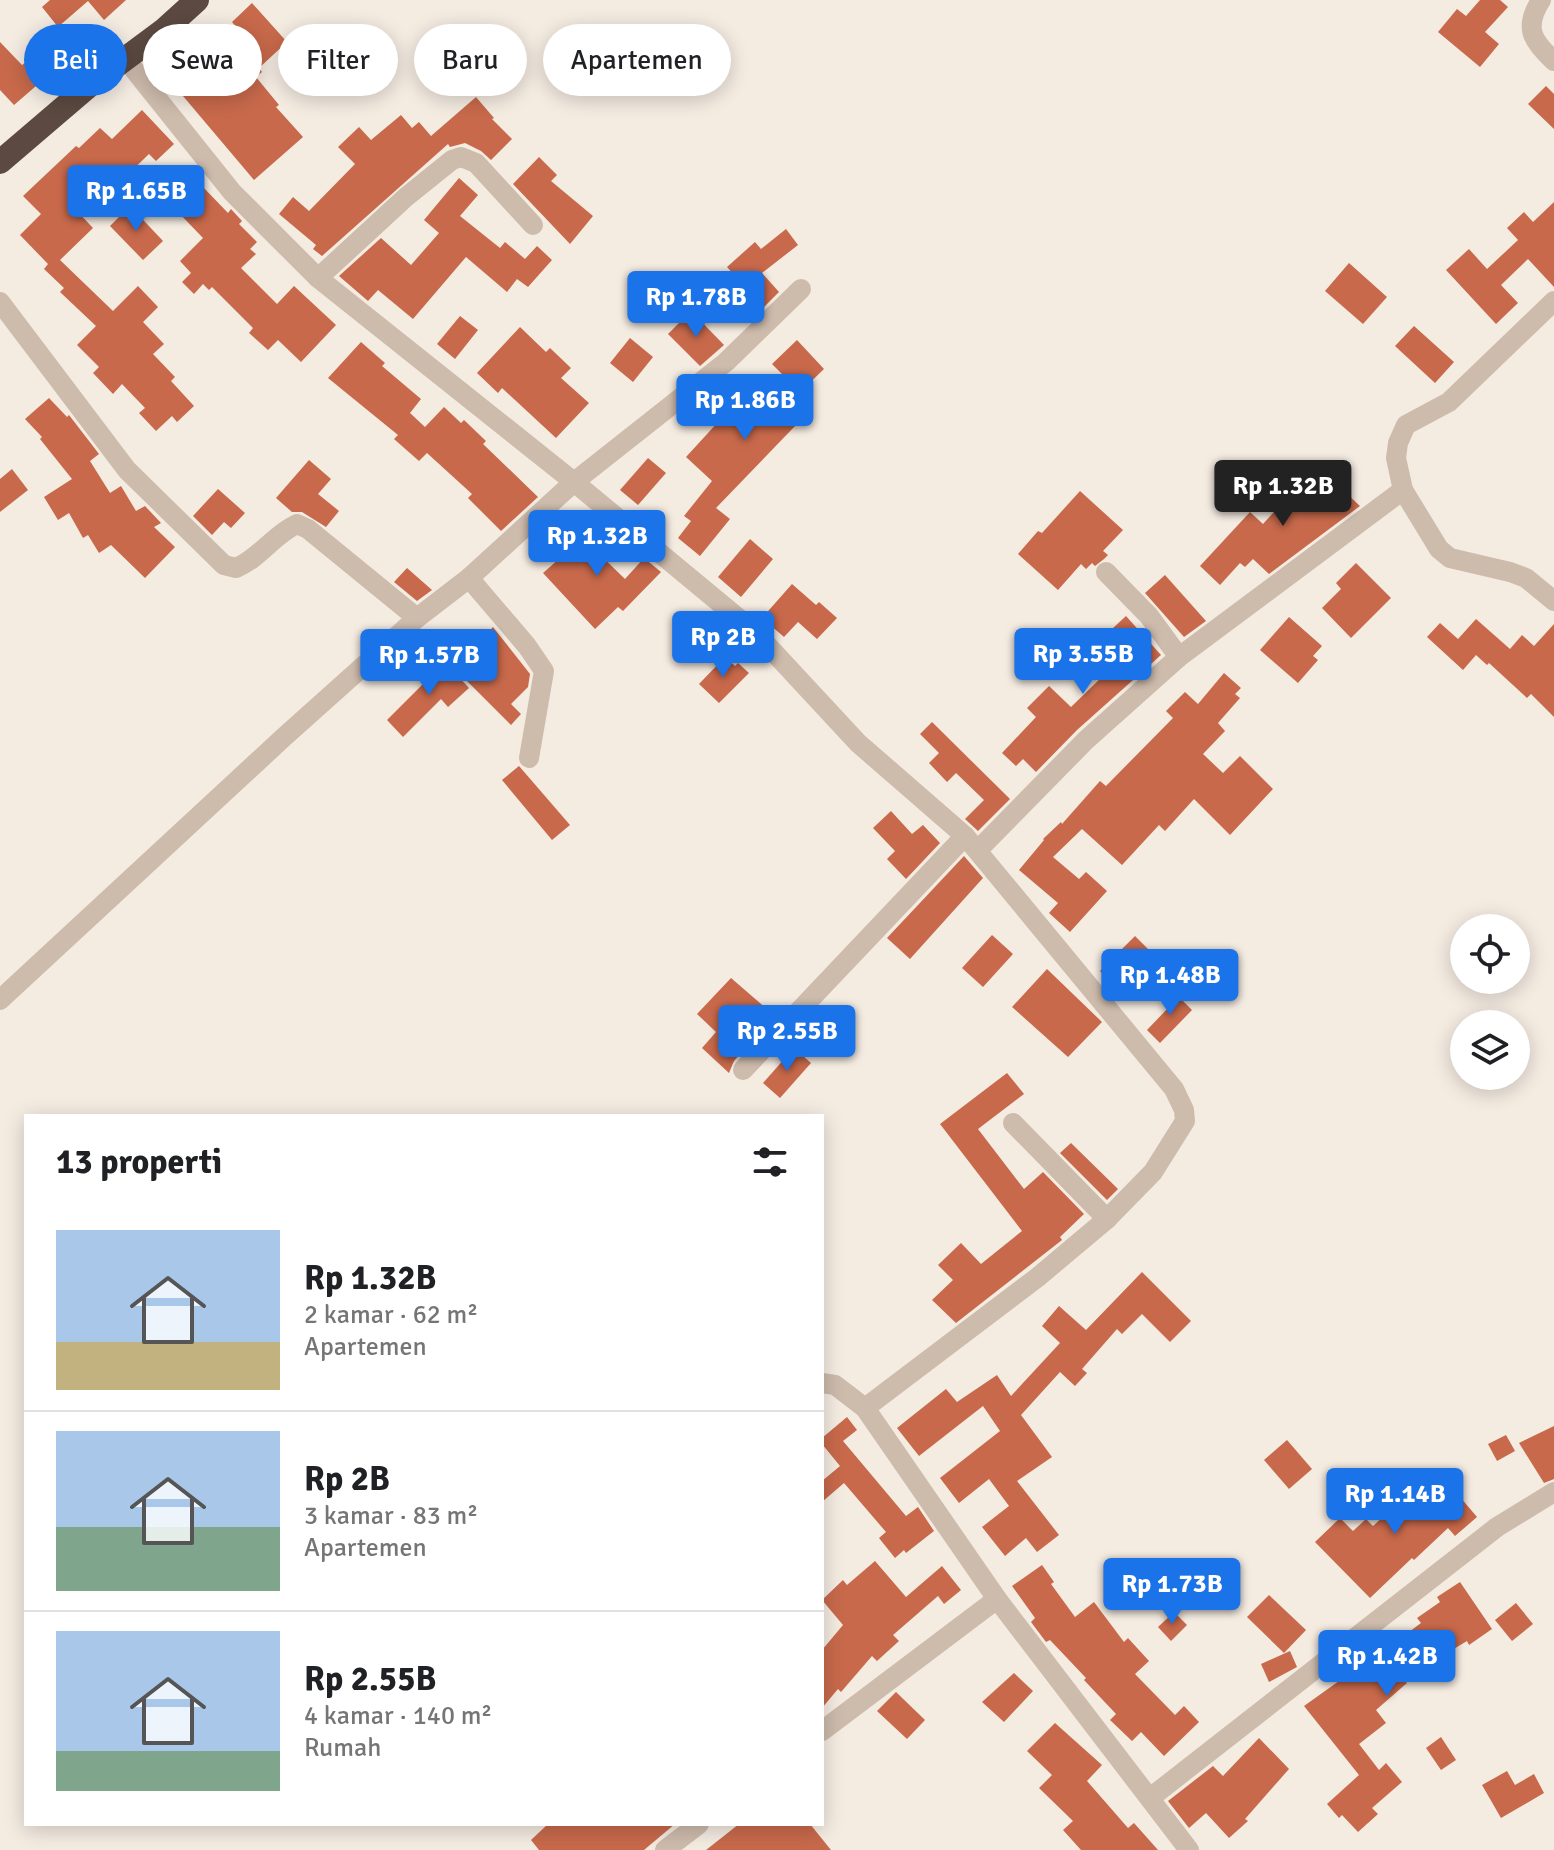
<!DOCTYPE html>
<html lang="id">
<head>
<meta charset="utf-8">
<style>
	:root { --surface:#fff; --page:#f2f2f2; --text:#202124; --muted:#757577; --line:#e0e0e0; --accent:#1a73e8 }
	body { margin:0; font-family:Signika,sans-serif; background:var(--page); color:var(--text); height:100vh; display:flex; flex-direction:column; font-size:30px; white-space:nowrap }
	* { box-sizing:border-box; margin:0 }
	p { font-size:26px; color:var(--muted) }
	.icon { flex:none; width:44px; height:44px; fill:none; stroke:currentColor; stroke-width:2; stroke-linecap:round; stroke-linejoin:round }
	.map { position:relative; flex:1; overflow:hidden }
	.side { position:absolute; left:24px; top:1114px; width:800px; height:712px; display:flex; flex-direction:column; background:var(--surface); border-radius:0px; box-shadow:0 4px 20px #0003 }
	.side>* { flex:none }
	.hud { position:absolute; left:24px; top:24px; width:800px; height:72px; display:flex; gap:16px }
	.fabs { position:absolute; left:1450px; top:914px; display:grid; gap:16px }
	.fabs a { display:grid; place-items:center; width:80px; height:80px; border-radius:50%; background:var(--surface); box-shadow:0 4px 20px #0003; font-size:40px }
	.price { position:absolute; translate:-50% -68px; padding:0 18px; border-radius:8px; background:var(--accent); color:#fff; font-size:26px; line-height:52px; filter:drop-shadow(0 2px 4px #0008) }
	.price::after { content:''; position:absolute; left:50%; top:48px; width:24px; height:18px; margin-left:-12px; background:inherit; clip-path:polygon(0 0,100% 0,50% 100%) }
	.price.selected { background:#222; color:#fff }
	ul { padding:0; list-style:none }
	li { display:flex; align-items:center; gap:24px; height:200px; padding:0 32px }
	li+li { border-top:2px solid var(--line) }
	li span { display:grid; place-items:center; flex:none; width:224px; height:160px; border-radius:0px; color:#555 }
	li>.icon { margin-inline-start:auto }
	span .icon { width:96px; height:96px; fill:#fffc; stroke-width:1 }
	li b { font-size:34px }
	h2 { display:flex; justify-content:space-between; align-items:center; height:96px; padding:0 32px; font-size:34px }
	.pill { padding:0 28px; border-radius:36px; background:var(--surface); box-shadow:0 4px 20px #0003; font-size:28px; line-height:72px }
	.pill.selected { background:var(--accent); color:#fff }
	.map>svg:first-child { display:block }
	.building { fill:#c8694b }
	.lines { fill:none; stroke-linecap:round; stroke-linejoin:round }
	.minor { stroke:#cdbbac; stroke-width:20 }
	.highway { stroke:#5c4a42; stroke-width:24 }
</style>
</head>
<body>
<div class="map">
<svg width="1554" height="1850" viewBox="0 0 1554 1850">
	<rect width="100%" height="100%" fill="#f4ebe1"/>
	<!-- building -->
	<g class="building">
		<path d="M50,0H126L104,20L88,1L58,27L42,7Z"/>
		<path d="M1480,0H1500L1508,7L1485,32L1499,44L1480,67L1438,32L1457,9L1466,16Z"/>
		<path d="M252,3L287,42L259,68L262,72L256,77L279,105L276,107L303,137L254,180L161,70L196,40L221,70L251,44L232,22Z"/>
		<path d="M60,36L73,54L14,105L0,90V42L22,65Z"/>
		<path d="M1546,86L1554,94V129L1528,104Z"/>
		<path d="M476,97L494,118L492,119L512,139L491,160L481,151L465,143L450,147L448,144L322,256L313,249L316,245L279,214L293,197L309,211L355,164L338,147L359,127L371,140L401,115L412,128L419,122L431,136Z"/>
		<path d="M142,110L174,144L156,161L149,154L120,182L113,175L76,210L93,228L60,260L113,311L138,286L158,307L143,322L164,344L153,354L175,377L171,381L194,406L177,422L172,416L156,431L139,413L145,408L122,384L113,394L93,373L99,367L77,345L96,326L60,292L64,288L44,269L48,264L20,235L41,214L23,196L76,146L79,148L100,128L112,139Z"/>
		<path d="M539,157L557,175L551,181L593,216L570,244L513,184Z"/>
		<path d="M459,178L478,195L460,216L500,248L505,242L525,259L537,246L552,260L528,287L517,279L507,292L466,257L413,319L378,290L368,301L339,276L381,238L411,265L439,233L424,220Z"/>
		<path d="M202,186L228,213L231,209L242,221L239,224L257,242L250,249L256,254L241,268L277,304L294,286L336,325L301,362L278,340L268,350L249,333L253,328L212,287L209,290L203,284L194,294L182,282L191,273L180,261L203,238L176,210Z"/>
		<path d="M1554,202V287L1528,259L1501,285L1518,303L1496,324L1446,270L1469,249L1487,269L1518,240L1507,228L1524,212L1533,222Z"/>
		<path d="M130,206L163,241L143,260L110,226Z"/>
		<path d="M786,229L798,245L762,273L779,292L763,308L727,267L755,242L761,249Z"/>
		<path d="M1349,263L1387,297L1363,324L1325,291Z"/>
		<path d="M694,276L706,288L689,303L678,291Z"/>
		<path d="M691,311L724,345L700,366L668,334Z"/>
		<path d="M460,316L478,330L455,359L437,344Z"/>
		<path d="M1414,326L1454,362L1435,383L1395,346Z"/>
		<path d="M520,327L546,352L550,348L571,368L561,378L589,403L556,438L502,388L498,393L477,373Z"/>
		<path d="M630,338L653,357L633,382L610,363Z"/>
		<path d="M797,340L824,369L794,398L798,402L786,415L796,425L716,508L730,519L700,556L678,538L691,521L684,516L712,481L686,457L730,409L735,402L733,399L749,381L766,397L785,377L772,364Z"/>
		<path d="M361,342L385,363L382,366L421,399L410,413L425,427L444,407L461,423L464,420L486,441L483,444L538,497L501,531L468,498L472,494L427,453L419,461L394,439L398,435L328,378Z"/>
		<path d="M49,398L67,417L69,415L99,454L90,461L110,493L121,486L136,511L145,506L161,523L154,527L175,547L145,578L111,545L99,553L88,535L83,538L69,513L58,520L44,497L72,479L40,439L42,437L25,419Z"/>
		<path d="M648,458L666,473L638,505L620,490Z"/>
		<path d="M309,460L331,479L318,494L339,511L326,527L302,512H292L276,498Z"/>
		<path d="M1316,465L1360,506L1269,574L1253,559L1245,567L1240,563L1220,585L1200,566L1250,512L1263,524Z"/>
		<path d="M12,469L28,490L0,512V479Z"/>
		<path d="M218,489L245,513L231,528L224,522L212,535L193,516Z"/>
		<path d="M1080,491L1123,530L1103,551L1108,555L1104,559L1095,566L1092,563L1086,569L1081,564L1058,590L1018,554L1038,531L1042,533Z"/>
		<path d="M592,519L606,531L592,547L625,579L644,558L661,572L623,611L618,607L595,629L543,573L568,551L566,549Z"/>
		<path d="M750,539L773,559L741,597L718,577Z"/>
		<path d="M1356,563L1391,598L1351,638L1322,608L1341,589L1336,583Z"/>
		<path d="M407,568L432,590L417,601L394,582Z"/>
		<path d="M1165,575L1206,621L1184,637L1145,593Z"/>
		<path d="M792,584L816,605L819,602L837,618L817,639L798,622L784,637L762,618Z"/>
		<path d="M1126,616L1161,655L1077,730L1036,772L1023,759L1016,766L1002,753L1036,717L1027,708L1049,686L1071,707L1105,674L1086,653Z"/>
		<path d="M1289,617L1322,646L1313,656L1318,660L1298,683L1260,650Z"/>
		<path d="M1476,619L1510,649L1522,635L1534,646L1554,624V717L1531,694L1527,698L1489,663L1487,665L1476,655L1463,670L1427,637L1440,623L1458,639Z"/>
		<path d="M493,627L530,674L528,687L511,704L521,714L511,725L464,678L488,655L477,644Z"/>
		<path d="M725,657L735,666L738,663L749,673L719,703L699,684Z"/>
		<path d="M442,659L469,688L448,707L441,699L403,737L387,720L425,682L421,677Z"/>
		<path d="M1224,673L1241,688L1235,694L1240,698L1218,723L1225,731L1203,754L1223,773L1240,756L1273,789L1230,835L1194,799L1165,831L1159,825L1122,865L1082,829L1053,857L1079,879L1086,872L1107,891L1070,932L1049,913L1058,903L1019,870L1044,840L1043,839L1061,822L1062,824L1100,781L1106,786L1173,718L1166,711L1185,692L1198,704Z"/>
		<path d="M932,722L1010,799L978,831L965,819L984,800L956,773L947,782L929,763L939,753L920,734Z"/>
		<path d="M519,766L570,825L552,840L502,780Z"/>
		<path d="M891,811L912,834L923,825L940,843L906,879L887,859L895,851L873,828Z"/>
		<path d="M964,856L983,878L910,959L887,938Z"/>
		<path d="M992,935L1013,954L983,987L962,968Z"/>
		<path d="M1135,936L1157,958L1122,993L1100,971Z"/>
		<path d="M1047,969L1102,1022L1068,1057L1012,1007Z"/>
		<path d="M731,978L774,1015L734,1061L729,1073L702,1048L716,1032L697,1014Z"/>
		<path d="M1172,990L1192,1010L1160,1043L1147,1030L1169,1007L1162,1001Z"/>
		<path d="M794,1048L811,1063L780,1098L763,1083Z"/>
		<path d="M1007,1073L1024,1094L978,1129L1024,1189L1043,1172L1084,1214L1060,1237L1062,1240L956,1323L932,1300L953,1280L938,1265L961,1243L981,1264L1022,1231L940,1124Z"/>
		<path d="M1071,1143L1118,1189L1107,1200L1060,1153Z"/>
		<path d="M1142,1272L1191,1321L1170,1342L1142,1314L1122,1334L1117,1329L1082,1369L1087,1373L1075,1386L1060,1372L1021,1415L1052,1457L1017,1481L1059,1535L1037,1552L1026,1538L1005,1556L982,1527L1009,1506L989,1479L959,1503L940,1478L1000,1431L983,1406L919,1456L897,1428L946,1389L957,1402L997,1375L1011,1396L1060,1343L1042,1326L1059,1306L1086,1330Z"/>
		<path d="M847,1417L857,1430L843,1441L906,1516L918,1507L934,1531L906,1553L904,1550L895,1558L879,1538L886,1532L844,1483L822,1502V1481L840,1466L822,1444V1438Z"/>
		<path d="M1554,1426V1479L1544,1483L1519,1443Z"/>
		<path d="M1506,1435L1515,1451L1497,1461L1488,1444Z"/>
		<path d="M1287,1440L1312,1469L1289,1489L1264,1460Z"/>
		<path d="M1443,1477L1477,1517L1455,1536L1448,1528L1414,1560L1412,1558L1370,1598L1315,1542L1340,1518L1353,1531L1366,1519L1373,1526L1413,1489L1420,1497Z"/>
		<path d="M875,1561L906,1597L942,1566L961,1590L944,1604L938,1596L893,1635L899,1641L877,1661L872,1656L841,1692L838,1689L822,1708V1650L843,1625L822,1600L843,1580L847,1585Z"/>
		<path d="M1042,1565L1054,1582L1051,1584L1075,1617L1094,1602L1124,1642L1128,1638L1149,1661L1135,1674L1175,1715L1184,1706L1199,1722L1164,1756L1141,1732L1132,1741L1110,1720L1116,1714L1084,1680L1086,1678L1050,1640L1046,1642L1031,1622L1035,1618L1012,1586Z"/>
		<path d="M1460,1582L1492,1629L1469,1645L1467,1641L1442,1656L1438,1648L1400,1676L1407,1683L1376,1710L1386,1723L1359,1744L1379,1770L1386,1763L1402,1782L1372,1808L1378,1814L1358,1832L1342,1815L1339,1818L1327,1804L1359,1775L1304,1706L1346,1676L1377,1649L1381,1653L1421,1623L1417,1618L1440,1602L1437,1597Z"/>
		<path d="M1269,1595L1306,1630L1284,1653L1247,1617Z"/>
		<path d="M1516,1603L1533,1624L1512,1641L1495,1620Z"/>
		<path d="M1174,1612L1187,1625L1171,1641L1158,1627Z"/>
		<path d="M1290,1651L1297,1667L1269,1682L1261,1664Z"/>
		<path d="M1014,1673L1033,1691L1004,1722L982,1702Z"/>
		<path d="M896,1692L925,1720L907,1739L877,1711Z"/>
		<path d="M1055,1723L1102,1765L1087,1781L1128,1828L1134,1823L1158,1850H1081L1063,1830L1073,1821L1039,1788L1052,1775L1027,1751Z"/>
		<path d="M1441,1737L1456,1760L1441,1770L1426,1748Z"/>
		<path d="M1259,1738L1289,1769L1245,1819L1248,1821L1229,1838L1206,1813L1189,1828L1168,1801L1213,1766L1223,1776Z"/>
		<path d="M1507,1771L1515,1785L1534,1774L1544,1793L1501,1818L1482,1785Z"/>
		<path d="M548,1824H675L644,1850H539L531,1840Z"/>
		<path d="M739,1824H810L831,1850H706Z"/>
	</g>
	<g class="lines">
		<!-- minor -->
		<g class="minor">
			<path d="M1541,0C1524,27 1531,40 1554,61"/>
			<path d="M124,57L232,192L318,278L574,482L755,632L858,743L965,836L1174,1089L1184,1110L1185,1121L1153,1172L1107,1219L1038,1277L865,1408"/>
			<path d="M318,278L406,197L452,160L461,157L476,163L533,225"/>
			<path d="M1554,301L1449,402L1406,425L1398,443L1396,458L1403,490L1439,549L1450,558L1510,572L1526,578L1554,601"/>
			<path d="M0,302L127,470L224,565L236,568C260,558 273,535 297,524L308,529L417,618"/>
			<path d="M1106,572L1149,616L1179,657"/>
			<path d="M469,578L527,646L544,671L529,758"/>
			<path d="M978,850L1086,740L1179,657L1403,490"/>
			<path d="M0,1000L284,737L417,618L469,578L574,482L726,362L801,289"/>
			<path d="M743,1070L965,836"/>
			<path d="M1013,1123L1107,1219"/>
			<path d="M822,1383L835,1385L865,1408L997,1599L1189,1850"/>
			<path d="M822,1731L997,1599"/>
			<path d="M1150,1798L1497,1527L1554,1492"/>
			<path d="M665,1850L699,1824"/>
		</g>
		<!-- highway -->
		<path class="highway" d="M0,162L90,85L164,30L197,0"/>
	</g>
</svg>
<div class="fabs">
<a><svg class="icon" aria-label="locate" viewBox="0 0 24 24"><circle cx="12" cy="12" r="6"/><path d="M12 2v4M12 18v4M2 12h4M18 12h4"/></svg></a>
<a><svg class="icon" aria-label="layers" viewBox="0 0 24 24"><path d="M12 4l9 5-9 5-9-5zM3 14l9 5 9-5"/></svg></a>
</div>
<b class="price" style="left:136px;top:233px">Rp 1.65B</b>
<b class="price" style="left:696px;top:339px">Rp 1.78B</b>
<b class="price" style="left:745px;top:442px">Rp 1.86B</b>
<b class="price selected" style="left:1283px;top:528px">Rp 1.32B</b>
<b class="price" style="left:597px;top:578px">Rp 1.32B</b>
<b class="price" style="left:723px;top:679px">Rp 2B</b>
<b class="price" style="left:1083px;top:696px">Rp 3.55B</b>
<b class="price" style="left:429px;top:697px">Rp 1.57B</b>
<b class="price" style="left:1170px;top:1017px">Rp 1.48B</b>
<b class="price" style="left:787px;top:1073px">Rp 2.55B</b>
<b class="price" style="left:1395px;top:1536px">Rp 1.14B</b>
<b class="price" style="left:1172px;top:1626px">Rp 1.73B</b>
<b class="price" style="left:1387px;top:1698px">Rp 1.42B</b>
<div class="hud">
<a class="pill selected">Beli</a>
<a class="pill">Sewa</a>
<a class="pill">Filter</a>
<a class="pill">Baru</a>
<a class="pill">Apartemen</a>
</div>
<section class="side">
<h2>13 properti<svg class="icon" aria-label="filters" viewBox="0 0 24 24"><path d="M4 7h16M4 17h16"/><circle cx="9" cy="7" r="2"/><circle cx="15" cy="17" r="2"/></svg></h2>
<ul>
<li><span style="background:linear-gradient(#a9c7e8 70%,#c2b280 0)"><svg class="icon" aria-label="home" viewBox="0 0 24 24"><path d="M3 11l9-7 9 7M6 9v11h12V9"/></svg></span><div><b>Rp 1.32B</b><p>2 kamar · 62 m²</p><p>Apartemen</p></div></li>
<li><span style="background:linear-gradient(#a9c7e8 60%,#7fa58c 0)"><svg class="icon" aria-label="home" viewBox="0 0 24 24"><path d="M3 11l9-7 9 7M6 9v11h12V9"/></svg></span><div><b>Rp 2B</b><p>3 kamar · 83 m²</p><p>Apartemen</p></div></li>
<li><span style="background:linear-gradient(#a9c7e8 75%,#7fa58c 0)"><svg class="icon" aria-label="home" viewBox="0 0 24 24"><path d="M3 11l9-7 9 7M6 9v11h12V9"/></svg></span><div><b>Rp 2.55B</b><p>4 kamar · 140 m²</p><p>Rumah</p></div></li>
</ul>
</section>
</div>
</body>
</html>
